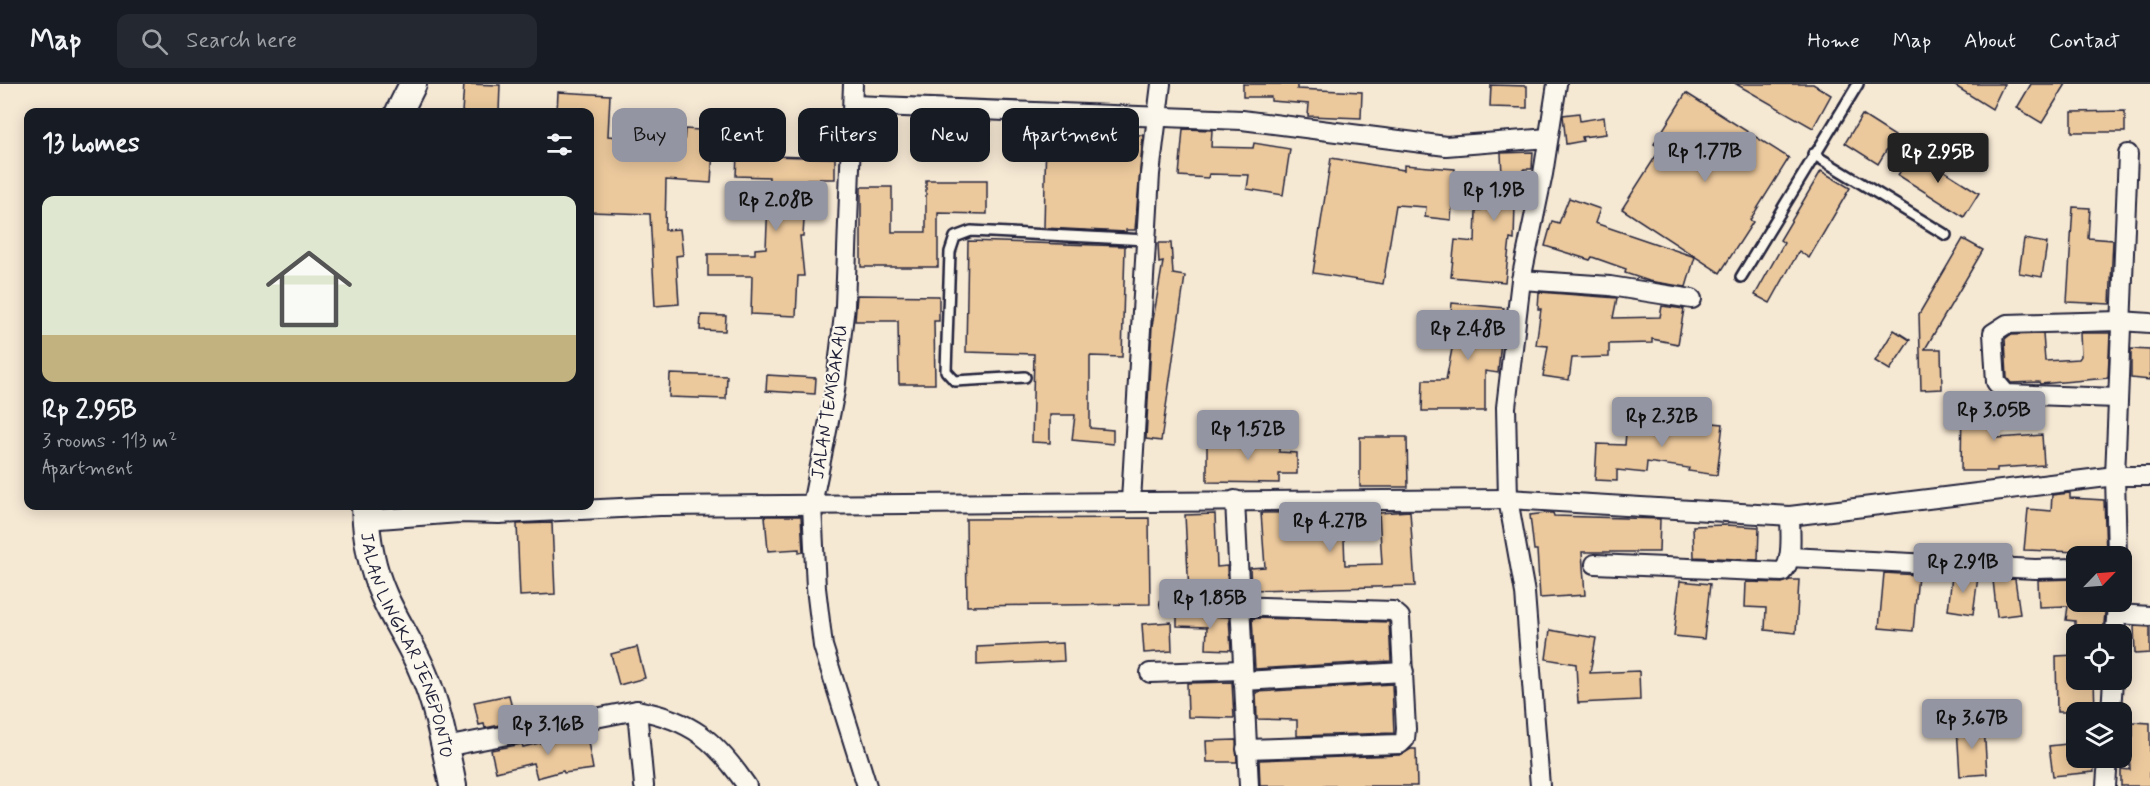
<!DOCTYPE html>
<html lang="en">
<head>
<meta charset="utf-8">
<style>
	:root { --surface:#171b24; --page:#242831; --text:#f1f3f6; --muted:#9ea1a6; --line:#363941; --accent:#9495a2 }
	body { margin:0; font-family:Mynerve,sans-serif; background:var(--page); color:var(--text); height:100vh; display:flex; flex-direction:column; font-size:22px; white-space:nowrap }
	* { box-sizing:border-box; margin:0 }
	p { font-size:20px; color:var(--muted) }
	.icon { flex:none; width:33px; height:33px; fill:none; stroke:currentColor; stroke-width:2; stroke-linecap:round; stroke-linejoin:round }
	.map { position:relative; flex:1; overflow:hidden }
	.side { position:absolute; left:24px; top:24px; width:570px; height:402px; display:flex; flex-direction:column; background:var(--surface); border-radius:12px; box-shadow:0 3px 15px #0003 }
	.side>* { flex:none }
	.banner { position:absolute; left:612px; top:24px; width:570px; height:54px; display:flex; gap:12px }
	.needle { width:39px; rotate:65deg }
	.buttons { position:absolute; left:2066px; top:462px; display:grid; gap:12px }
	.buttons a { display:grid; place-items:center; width:66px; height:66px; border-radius:12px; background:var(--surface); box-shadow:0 3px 15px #0003; font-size:30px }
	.price { position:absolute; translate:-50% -51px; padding:0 14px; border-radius:6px; background:var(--accent); color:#111; font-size:20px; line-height:39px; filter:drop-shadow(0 2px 3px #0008) }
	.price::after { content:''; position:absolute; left:50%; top:36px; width:18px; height:14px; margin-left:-9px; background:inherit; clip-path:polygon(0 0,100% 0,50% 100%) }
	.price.selected { background:#222; color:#fff }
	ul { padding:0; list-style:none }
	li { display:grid; align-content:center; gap:12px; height:318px; padding:0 18px }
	li span { display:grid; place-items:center; height:186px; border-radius:12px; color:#555 }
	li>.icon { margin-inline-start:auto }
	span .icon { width:108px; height:108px; fill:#fffc; stroke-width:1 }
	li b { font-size:26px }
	h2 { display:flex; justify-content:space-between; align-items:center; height:72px; padding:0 18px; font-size:26px }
	.tag { padding:0 21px; border-radius:12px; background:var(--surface); box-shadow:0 3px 15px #0003; font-size:21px; line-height:54px }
	.tag.selected { background:var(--accent); color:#111 }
	header { display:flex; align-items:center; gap:36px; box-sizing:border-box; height:84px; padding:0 30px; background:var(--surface); border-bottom:2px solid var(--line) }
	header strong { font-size:28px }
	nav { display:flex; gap:33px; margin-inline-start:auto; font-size:21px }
	.search { width:420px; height:54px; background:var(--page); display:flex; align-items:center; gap:15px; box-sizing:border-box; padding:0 21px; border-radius:12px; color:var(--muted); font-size:22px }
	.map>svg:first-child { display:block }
	.building { fill:#ecc99d; stroke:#22223b; stroke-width:1.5 }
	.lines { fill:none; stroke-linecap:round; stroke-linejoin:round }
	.lane-casing { stroke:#22223b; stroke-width:14 }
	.street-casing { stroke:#22223b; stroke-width:22 }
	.secondary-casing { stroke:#22223b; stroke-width:30 }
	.lane { stroke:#fbf7ec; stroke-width:9 }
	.street { stroke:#fbf7ec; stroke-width:18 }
	.secondary { stroke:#fbf7ec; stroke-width:26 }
	.labels { text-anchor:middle; stroke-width:4.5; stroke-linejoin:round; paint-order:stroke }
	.street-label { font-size:18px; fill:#22223b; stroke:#fbf7ec }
</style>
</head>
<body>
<header>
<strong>Map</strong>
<div class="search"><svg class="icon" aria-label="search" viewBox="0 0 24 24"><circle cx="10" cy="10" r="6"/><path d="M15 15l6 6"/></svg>Search here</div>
<nav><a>Home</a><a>Map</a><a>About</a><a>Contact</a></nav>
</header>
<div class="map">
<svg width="2150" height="702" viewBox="0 0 2150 702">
	<rect width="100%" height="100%" fill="#f6e9d4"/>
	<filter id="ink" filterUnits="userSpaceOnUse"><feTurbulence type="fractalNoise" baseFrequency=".0167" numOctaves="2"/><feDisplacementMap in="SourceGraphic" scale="12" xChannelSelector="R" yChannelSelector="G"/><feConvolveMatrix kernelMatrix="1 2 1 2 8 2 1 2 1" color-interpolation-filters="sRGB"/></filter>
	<g filter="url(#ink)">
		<!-- building -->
		<g class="building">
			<path d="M464,0L500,1L499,28H462Z"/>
			<path d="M1243,0H1297V5L1362,8L1361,34L1308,32L1309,20L1271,17V13H1243Z"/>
			<path d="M1736,0H1813L1831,11L1813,44Z"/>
			<path d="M1952,0H2004L1992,25Z"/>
			<path d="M2031,0H2066L2042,39L2017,24Z"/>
			<path d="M1491,1L1527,2V24L1490,23Z"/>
			<path d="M558,8L610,11L608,52L620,53V59L684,60L685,45L714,47L711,99L666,96L665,146L680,145L683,171L676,172L679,220L655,222L650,130L590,128V28H557Z"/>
			<path d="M1686,9L1789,74L1750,136L1753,138L1720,189L1622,125L1661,64L1654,60Z"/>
			<path d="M2125,27V48H2072V28Z"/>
			<path d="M1579,29L1580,37L1604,33L1606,50L1582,53L1583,57L1566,60L1563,31Z"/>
			<path d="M1862,31L1895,52L1878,80L1845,59Z"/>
			<path d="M1183,45L1212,46L1211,63L1253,64L1254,59L1290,65L1283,111L1247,105L1249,91L1209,90L1208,94L1179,92Z"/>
			<path d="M1046,49L1143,51L1135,146H1126V148L1044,144Z"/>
			<path d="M1913,67L1979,109L1964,133L1898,91Z"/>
			<path d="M1533,68L1532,85H1524L1526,118L1515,119L1514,156L1510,155L1505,198L1451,193L1455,156L1475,158L1476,126H1481L1479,93L1502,92L1501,69Z"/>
			<path d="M737,71L835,74V95H807V120H805L803,152H800L804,192H798L796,232L751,230L752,192H708V170H755V165L766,164L769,93L736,92Z"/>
			<path d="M1331,74L1404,86V81L1455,85L1451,136L1425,133L1426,123L1396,121L1383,200L1313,189Z"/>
			<path d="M1821,87L1850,104L1809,174L1799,167L1770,219L1755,211L1784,159L1780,156Z"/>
			<path d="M926,96H987V130L938,129V183H861V103H892V148H926Z"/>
			<path d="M1569,114L1600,125L1595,139L1695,173L1686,203L1649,197L1625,189L1626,185L1592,173L1590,176L1545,162L1552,137L1559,139Z"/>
			<path d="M2073,123L2090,124L2088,154L2113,156L2110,220L2067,218Z"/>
			<path d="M1963,155L1983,166L1925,265H1941L1942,305L1921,306L1919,230Z"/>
			<path d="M2024,155L2047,159L2042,193L2019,189Z"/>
			<path d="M968,157L1125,162L1122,273L1090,272V344L1113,346V360L1072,356L1075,331H1050V359L1032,358L1034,270L966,268Z"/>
			<path d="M1158,159H1171L1173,190L1185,192L1161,357L1146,355L1152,242L1163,178L1159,179Z"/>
			<path d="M1539,208L1617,214L1613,234L1660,233L1662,222L1684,225L1678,260L1652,255V259L1609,260V273L1572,274L1569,296L1543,292L1548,262L1536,261L1541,225H1538Z"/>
			<path d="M857,211L939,212V237H934L935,300H899L898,237H855Z"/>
			<path d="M1452,219L1504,224L1498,289L1485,287V327H1422L1423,296H1446L1457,239L1450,238Z"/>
			<path d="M701,231L726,232L725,247L700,246Z"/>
			<path d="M1894,246L1910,256L1890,286L1875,277Z"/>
			<path d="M2080,249H2110L2108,294L2040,300L2039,298L2011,299L2007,294L2005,255L2010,251L2043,250L2045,277L2079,275L2081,272Z"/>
			<path d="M2131,265L2150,266V296L2131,294Z"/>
			<path d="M670,290L727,292L726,315L669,313Z"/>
			<path d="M767,291L816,294L815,310L766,307Z"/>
			<path d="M1962,318L1997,319V354L2042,351L2044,381L1997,384V387H1961Z"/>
			<path d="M1657,334L1723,340L1717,391L1688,387L1689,384L1647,378L1646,389L1617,386V397L1595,396L1597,360L1625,361L1627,336L1656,340Z"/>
			<path d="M1360,353H1407L1408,403H1360Z"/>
			<path d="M1246,354H1279V368L1297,369V390H1279V399L1207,398V356Z"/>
			<path d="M2070,409V414L2104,416L2106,469L2024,466L2028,425L2051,427L2052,411Z"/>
			<path d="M1410,427L1415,502L1251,506L1250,484L1265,483L1261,429L1343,428L1345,481L1382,480L1379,429Z"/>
			<path d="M1547,429H1553L1554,432L1660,435L1659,468H1582L1585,511L1540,514L1537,466H1534L1530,431Z"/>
			<path d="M1215,430L1217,483L1227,482L1228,511L1189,509L1185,431Z"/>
			<path d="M765,432H801L803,468L799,469V465L768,467Z"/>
			<path d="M1149,434L1150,520L967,522L966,435Z"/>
			<path d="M552,439L555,510L520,512L517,440Z"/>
			<path d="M1726,441L1759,443L1758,476L1694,473L1693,442Z"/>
			<path d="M1884,489L1918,491L1913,547L1879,544Z"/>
			<path d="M1952,492L1978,493L1973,530L1948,526Z"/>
			<path d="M2015,495L2020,530L1997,533L1993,496Z"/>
			<path d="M2076,495V518H2106L2103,550H2075V537L2066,536L2068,522L2039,523L2038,496Z"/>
			<path d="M1790,496H1799L1796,549L1765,546L1766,524L1745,523L1746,498L1782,499Z"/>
			<path d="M1680,497L1710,500L1704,555L1674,552Z"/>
			<path d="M1177,531L1229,533L1231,566L1206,565L1207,543L1177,542Z"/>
			<path d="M1252,534L1389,538L1391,577L1255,585Z"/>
			<path d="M1171,538L1172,567L1144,569L1142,540Z"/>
			<path d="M2134,542L2150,543V569L2135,570Z"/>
			<path d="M1550,546L1596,554L1590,589L1639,587L1640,616L1578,619L1576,580L1546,575Z"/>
			<path d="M1063,559L1064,577L977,581V563Z"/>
			<path d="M637,563L645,594L619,601L611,570Z"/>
			<path d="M2076,571V596H2094L2095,628H2057L2056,572Z"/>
			<path d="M1232,598L1234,634L1188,633L1187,599Z"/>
			<path d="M1392,600L1394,649L1297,652V636L1257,635L1256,608Z"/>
			<path d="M509,611L515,638L485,644L484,640L479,641L474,618Z"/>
			<path d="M2133,638L2150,639V702H2121V685L2130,686L2129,652H2133Z"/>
			<path d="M1984,641L1987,690L1960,692L1957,643Z"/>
			<path d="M586,647L593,685L564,689L563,687L537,694L533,679L496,688L491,666L522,660L523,663Z"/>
			<path d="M1236,656L1237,678H1207L1206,657Z"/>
			<path d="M2076,659V674H2093L2094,688L2053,692L2049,662Z"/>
			<path d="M1411,665H1416L1417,702H1260L1259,676L1400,671Z"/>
		</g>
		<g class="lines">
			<defs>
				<g id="lane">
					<path d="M1813,70L1946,151"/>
					<path d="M1741,193L1858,0"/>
					<path d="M1025,293L955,297L946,287L950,168L955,153L971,147L1147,156"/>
				</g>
				<g id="street">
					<path d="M853,0L845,222L835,307L812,421L816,504L823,562L867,702"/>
					<path d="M853,21L1242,36L1446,62L1548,54"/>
					<path d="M1521,196L1610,202L1692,215"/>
					<path d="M2117,314L2006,310L1996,298L1993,249L2007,240L2120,237L2150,239"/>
					<path d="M1235,416L1249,702"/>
					<path d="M1131,417L1150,90L1161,0"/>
					<path d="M366,436L459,429L499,430L660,422L1508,415L1790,432L2115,392H2150"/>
					<path d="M2117,472L2115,392L2128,70"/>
					<path d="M1789,473L2035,485L2076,484"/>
					<path d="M1595,480L1782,488C1794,478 1790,448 1790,432"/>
					<path d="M1170,520L1393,527L1400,533L1406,645L1405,655L1400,660L1246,665"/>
					<path d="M2117,530L2150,532"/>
					<path d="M2115,550L2117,519"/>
					<path d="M1150,589L1242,586"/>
					<path d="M1243,597L1404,588"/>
					<path d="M637,626L644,702"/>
					<path d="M2111,628L2113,596"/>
					<path d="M445,663L637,626C692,636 716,657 747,702"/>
					<path d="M1540,702L1525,509L1508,415L1506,323L1521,196L1543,90L1557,0"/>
					<path d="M2106,702L2108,674"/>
				</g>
				<g id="secondary">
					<path d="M399,28L413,0"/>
					<path id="s1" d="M365,422C366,453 371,483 384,512C395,537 411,560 422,586C438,622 445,663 453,702"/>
				</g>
			</defs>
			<!-- lane casing -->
			<use href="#lane" class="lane-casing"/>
			<!-- street casing -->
			<use href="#street" class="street-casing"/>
			<!-- secondary casing -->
			<use href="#secondary" class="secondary-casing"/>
			<!-- lane -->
			<use href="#lane" class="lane"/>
			<!-- street -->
			<use href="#street" class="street"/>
			<!-- secondary -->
			<use href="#secondary" class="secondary"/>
		</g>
	</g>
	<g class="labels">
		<!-- street labels -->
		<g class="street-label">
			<text transform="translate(829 318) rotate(-81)" y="6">JALAN TEMBAKAU</text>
			<text dy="6" stroke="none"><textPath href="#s1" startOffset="147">JALAN LINGKAR JENEPONTO</textPath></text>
		</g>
	</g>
</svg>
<div class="buttons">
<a><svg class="needle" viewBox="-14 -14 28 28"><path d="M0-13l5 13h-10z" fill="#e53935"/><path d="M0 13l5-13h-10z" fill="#9ea1a6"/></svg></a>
<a><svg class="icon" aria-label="locate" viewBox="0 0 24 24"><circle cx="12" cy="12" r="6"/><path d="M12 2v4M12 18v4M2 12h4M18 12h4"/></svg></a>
<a><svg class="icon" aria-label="layers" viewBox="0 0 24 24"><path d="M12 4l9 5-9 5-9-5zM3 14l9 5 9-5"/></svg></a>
</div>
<b class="price" style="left:1705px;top:99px">Rp 1.77B</b>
<b class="price selected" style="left:1938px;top:100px">Rp 2.95B</b>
<b class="price" style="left:1494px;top:138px">Rp 1.9B</b>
<b class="price" style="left:776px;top:148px">Rp 2.08B</b>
<b class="price" style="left:1468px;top:277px">Rp 2.48B</b>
<b class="price" style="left:1994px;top:358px">Rp 3.05B</b>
<b class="price" style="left:1662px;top:364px">Rp 2.32B</b>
<b class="price" style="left:1248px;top:377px">Rp 1.52B</b>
<b class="price" style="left:1330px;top:469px">Rp 4.27B</b>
<b class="price" style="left:1963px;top:510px">Rp 2.91B</b>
<b class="price" style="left:1210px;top:546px">Rp 1.85B</b>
<b class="price" style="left:1972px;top:666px">Rp 3.67B</b>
<b class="price" style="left:548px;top:672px">Rp 3.16B</b>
<div class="banner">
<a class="tag selected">Buy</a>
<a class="tag">Rent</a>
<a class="tag">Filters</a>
<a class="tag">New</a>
<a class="tag">Apartment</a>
</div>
<section class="side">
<h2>13 homes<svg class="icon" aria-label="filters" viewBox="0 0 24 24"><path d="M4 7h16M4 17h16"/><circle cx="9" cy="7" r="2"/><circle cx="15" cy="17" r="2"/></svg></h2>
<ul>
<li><span style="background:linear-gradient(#dfe7d0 75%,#c2b280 0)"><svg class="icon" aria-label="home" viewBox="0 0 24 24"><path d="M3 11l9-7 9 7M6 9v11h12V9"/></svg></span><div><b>Rp 2.95B</b><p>3 rooms · 113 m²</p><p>Apartment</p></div></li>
</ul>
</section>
</div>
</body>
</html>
